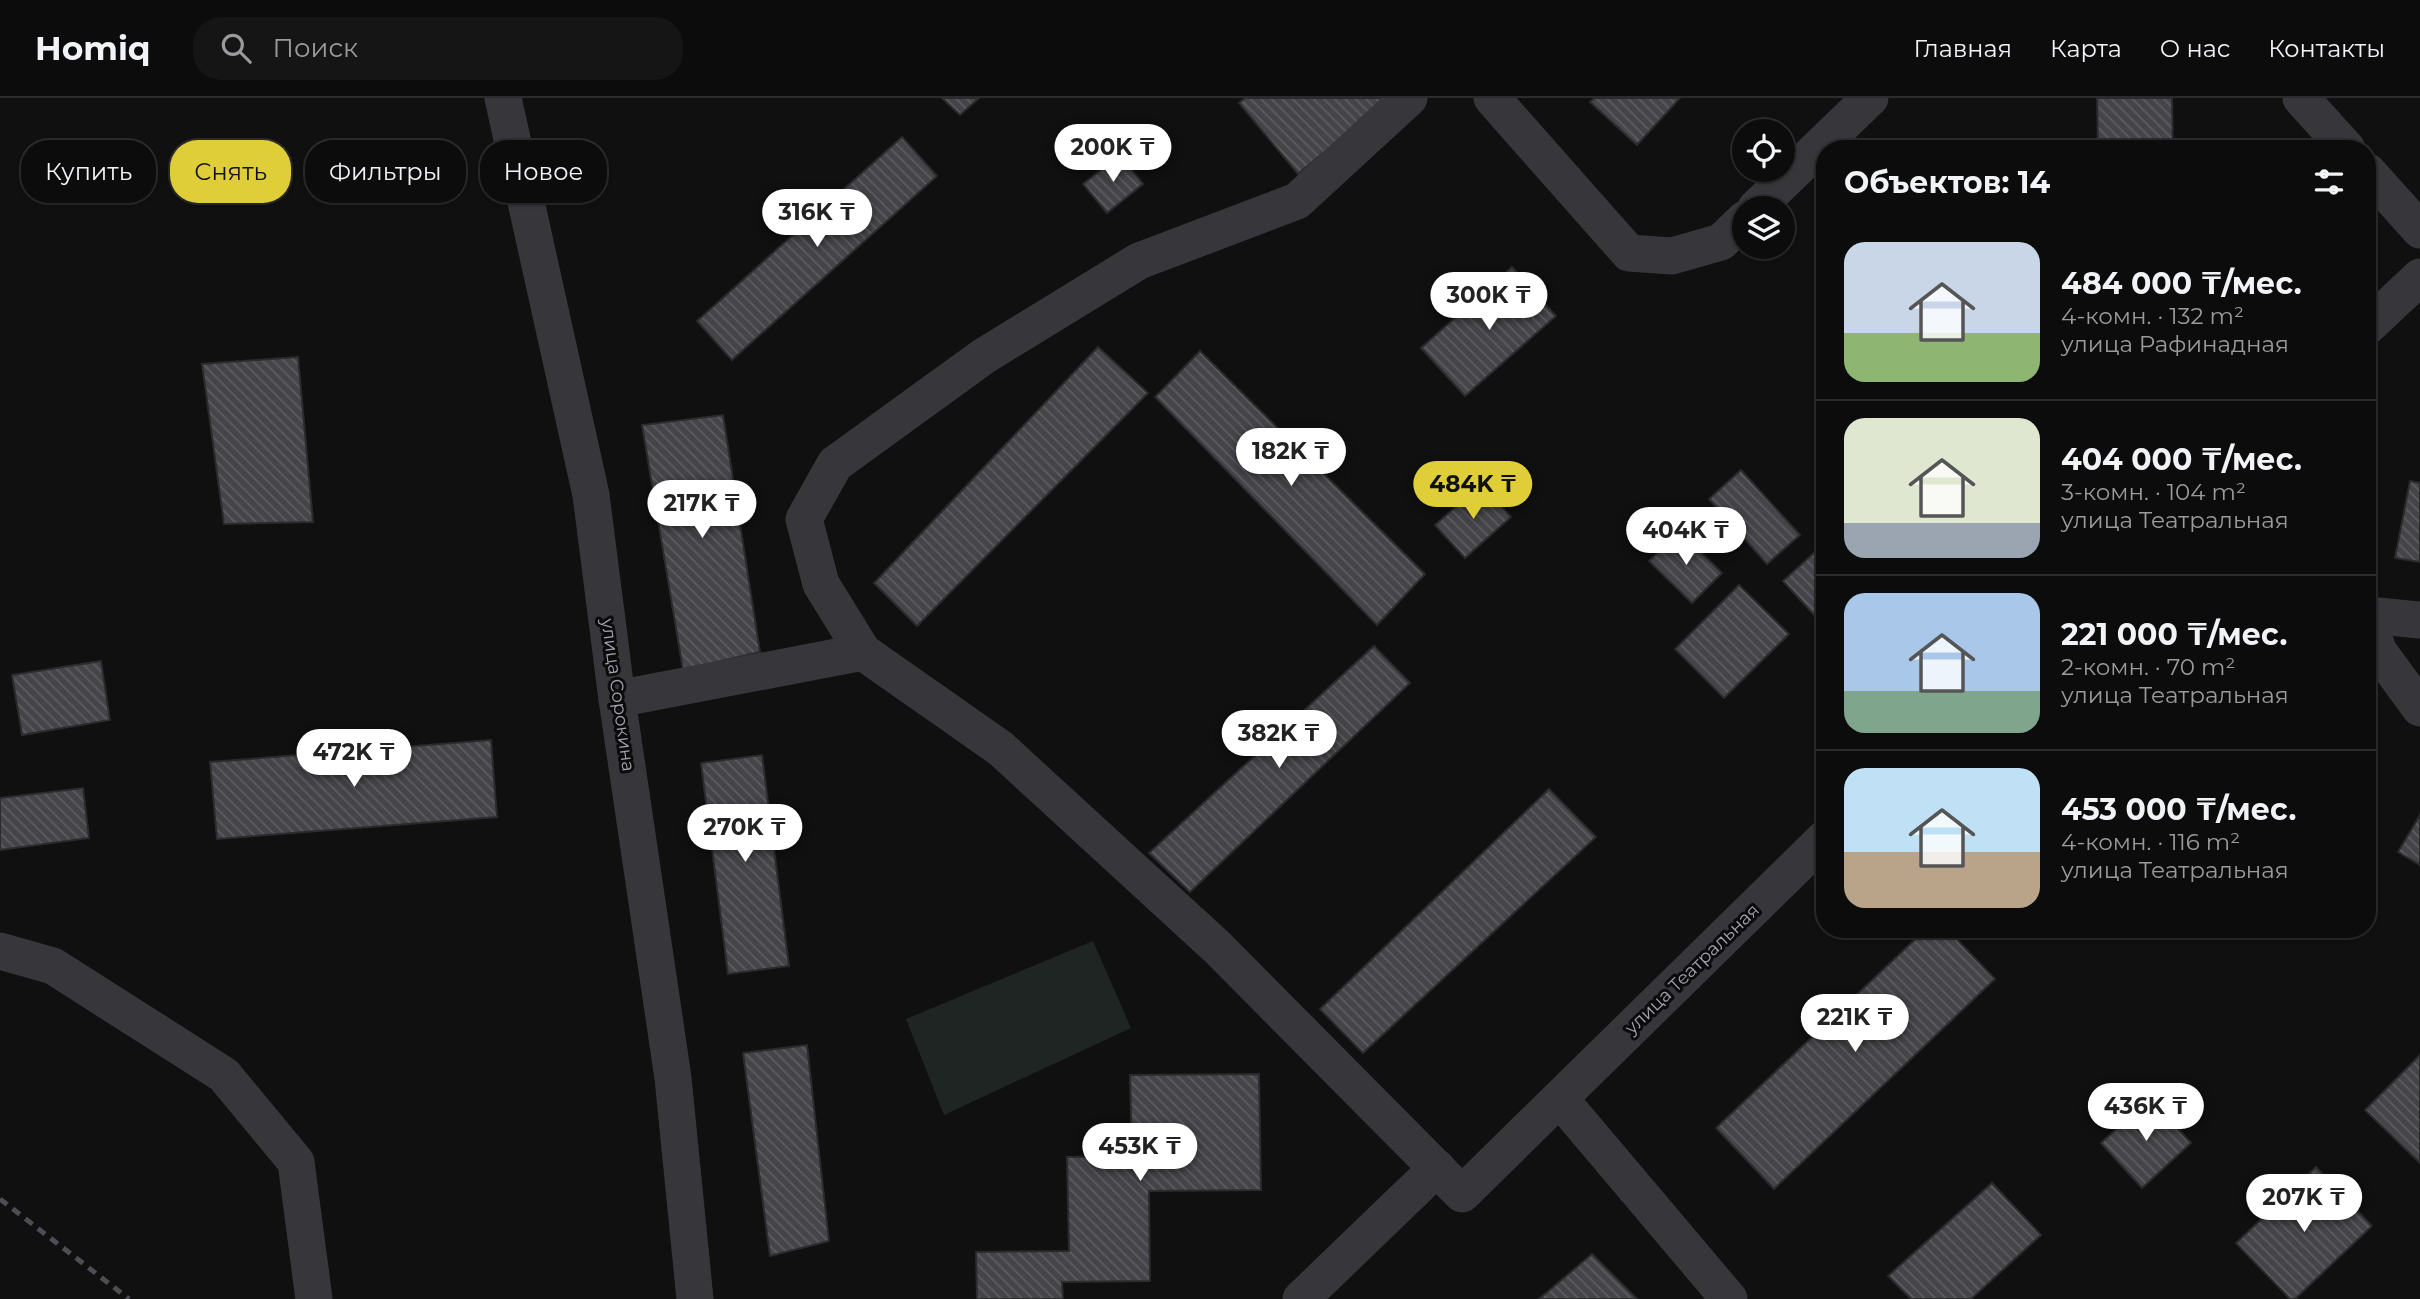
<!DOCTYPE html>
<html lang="ru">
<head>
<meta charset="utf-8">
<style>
	:root { --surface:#0c0c0d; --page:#151516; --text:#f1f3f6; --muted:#9a9b9d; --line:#2c2c2e; --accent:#e0ce39 }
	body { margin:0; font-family:Montserrat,sans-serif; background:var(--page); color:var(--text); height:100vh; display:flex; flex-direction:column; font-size:26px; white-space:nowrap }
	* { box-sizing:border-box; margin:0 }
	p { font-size:23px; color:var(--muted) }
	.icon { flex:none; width:38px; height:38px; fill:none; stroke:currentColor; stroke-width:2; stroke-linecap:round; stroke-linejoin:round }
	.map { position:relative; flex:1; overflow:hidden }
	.sheet { position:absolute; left:1816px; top:42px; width:560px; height:798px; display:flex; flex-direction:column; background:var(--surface); border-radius:28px; box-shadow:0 2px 5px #0004,0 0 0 2px var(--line) }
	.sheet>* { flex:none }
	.guide { position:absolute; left:21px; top:42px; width:665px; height:63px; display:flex; gap:14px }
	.controls { position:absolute; left:1732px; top:21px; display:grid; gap:14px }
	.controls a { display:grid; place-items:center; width:63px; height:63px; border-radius:50%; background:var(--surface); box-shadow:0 2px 5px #0004,0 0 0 2px var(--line); font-size:35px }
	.price { position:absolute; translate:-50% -60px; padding:0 16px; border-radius:24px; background:#fff; color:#222; font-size:23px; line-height:46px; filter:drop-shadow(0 2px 4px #0008) }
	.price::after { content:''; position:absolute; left:50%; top:42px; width:21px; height:16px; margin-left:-10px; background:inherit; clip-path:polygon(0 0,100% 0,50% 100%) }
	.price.on { background:var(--accent); color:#111 }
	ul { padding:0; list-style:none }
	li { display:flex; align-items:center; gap:21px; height:175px; padding:0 28px }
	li+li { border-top:2px solid var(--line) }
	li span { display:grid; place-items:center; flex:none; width:196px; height:140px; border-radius:21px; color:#555 }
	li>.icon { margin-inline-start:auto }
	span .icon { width:84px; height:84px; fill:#fffc; stroke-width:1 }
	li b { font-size:30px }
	h2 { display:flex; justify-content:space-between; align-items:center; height:84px; padding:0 28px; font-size:30px }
	.chip { padding:0 24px; border-radius:28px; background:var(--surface); box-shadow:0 2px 5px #0004,0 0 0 2px var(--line); font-size:24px; line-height:63px }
	.chip.on { background:var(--accent); color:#111 }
	header { display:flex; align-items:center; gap:42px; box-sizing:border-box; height:98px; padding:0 35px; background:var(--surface); border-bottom:2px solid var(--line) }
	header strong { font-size:33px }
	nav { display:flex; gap:38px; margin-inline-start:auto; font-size:24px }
	.search { width:490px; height:63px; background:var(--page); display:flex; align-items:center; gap:18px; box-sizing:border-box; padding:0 24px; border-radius:28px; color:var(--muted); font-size:26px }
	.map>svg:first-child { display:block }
	.pitch { fill:#1f2522 }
	.building { fill:url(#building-back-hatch); stroke:#2b2a2d; stroke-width:2 }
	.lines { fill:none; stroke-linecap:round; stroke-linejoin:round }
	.minor { stroke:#37363b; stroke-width:37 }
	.rail { stroke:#4d4d53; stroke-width:5; stroke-dasharray:9 7; stroke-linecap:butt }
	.labels { text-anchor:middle; stroke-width:6; stroke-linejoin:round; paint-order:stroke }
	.street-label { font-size:18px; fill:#a3a4b1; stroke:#0b0b0c }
</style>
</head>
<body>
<header>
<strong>Homiq</strong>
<div class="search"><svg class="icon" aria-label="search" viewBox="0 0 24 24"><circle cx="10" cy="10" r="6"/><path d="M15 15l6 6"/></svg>Поиск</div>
<nav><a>Главная</a><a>Карта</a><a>О нас</a><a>Контакты</a></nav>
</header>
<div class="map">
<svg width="2420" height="1201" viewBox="0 0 2420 1201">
	<defs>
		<pattern id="building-back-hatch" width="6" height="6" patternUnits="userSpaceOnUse" patternTransform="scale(1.75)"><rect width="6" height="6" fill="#454549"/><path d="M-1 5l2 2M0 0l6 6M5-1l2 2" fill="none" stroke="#5d5d61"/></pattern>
	</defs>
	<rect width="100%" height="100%" fill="#101011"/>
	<!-- pitch -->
	<path class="pitch" d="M1093,843L1131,930L944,1017L906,921Z"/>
	<!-- building -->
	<g class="building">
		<path d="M942,0H979L960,17Z"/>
		<path d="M1245,0H1390L1298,76L1239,5Z"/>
		<path d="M1594,0H1680L1637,47L1590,4Z"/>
		<path d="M2097,0H2172L2173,51H2098Z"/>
		<path d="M902,39L937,78L732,262L697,223Z"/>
		<path d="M1120,57L1143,86L1107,115L1083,86Z"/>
		<path d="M1512,169L1556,218L1465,298L1421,250Z"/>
		<path d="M1098,249L1148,295L917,528L874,485Z"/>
		<path d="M1200,253L1425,476L1377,527L1155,299Z"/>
		<path d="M298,259L313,424L224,426L202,266Z"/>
		<path d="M723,317L760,554L683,572L642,327Z"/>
		<path d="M1741,372L1800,437L1767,466L1709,401Z"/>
		<path d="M2410,383L2420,385V464L2395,460Z"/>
		<path d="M1481,386L1511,419L1465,460L1435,427Z"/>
		<path d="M1679,433L1722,475L1692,505L1649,463Z"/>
		<path d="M1825,445V529L1783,483Z"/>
		<path d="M1739,487L1789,536L1724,600L1675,551Z"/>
		<path d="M1374,548L1410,585L1190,794L1149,755Z"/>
		<path d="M101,563L110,622L22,637L12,577Z"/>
		<path d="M491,642L497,719L217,741L210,664Z"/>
		<path d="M762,657L789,868L728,876L701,665Z"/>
		<path d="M83,690L89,740L0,752V700Z"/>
		<path d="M1549,691L1596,739L1363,955L1320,911Z"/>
		<path d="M2420,717V767L2398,754Z"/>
		<path d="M1926,831H1947L1995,881L1774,1091L1716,1030Z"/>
		<path d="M807,947L829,1143L770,1158L743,955Z"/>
		<path d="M2420,957V1065L2365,1012Z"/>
		<path d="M1259,976L1261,1092L1149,1093L1150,1183L1062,1184L1063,1201H977L976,1154L1069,1153L1067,1059L1132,1058L1130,977Z"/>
		<path d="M2150,1000L2191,1045L2142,1090L2101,1045Z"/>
		<path d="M2316,1069L2372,1128L2295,1201H2290L2236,1145Z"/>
		<path d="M1992,1085L2041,1137L1971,1201H1911L1888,1178Z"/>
		<path d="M1592,1156L1637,1201H1539Z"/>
	</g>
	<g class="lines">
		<!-- minor -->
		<g class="minor">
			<path d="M503,0L591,397L617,601L673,980L695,1201"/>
			<path d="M1492,0L1629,155L1672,158L1721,144L1745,121"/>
			<path d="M2301,0L2347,51"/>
			<path d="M2368,74L2420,132"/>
			<path d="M1756,110L1870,0"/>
			<path d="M2368,228L2420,179"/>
			<path d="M2368,517L2420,522"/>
			<path d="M2368,525L2379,554L2420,610"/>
			<path d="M863,554L821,486L804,421L835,366L984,258L1139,163L1297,103L1409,0"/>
			<path d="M617,601L863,554L1000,650L1217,849L1462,1096L1825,740"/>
			<path d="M0,853L53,868L224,977L296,1064L314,1201"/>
			<path d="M1560,1001L1729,1201"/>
			<path d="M1301,1201L1437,1070"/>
		</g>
		<!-- rail -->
		<path class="rail" d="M0,1101L129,1201"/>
	</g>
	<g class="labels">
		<!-- street labels -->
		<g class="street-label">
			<text transform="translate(618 597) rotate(82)" y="6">улица Сорокина</text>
			<text transform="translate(1692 871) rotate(-44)" y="6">улица Театральная</text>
		</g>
	</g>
</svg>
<div class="controls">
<a><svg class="icon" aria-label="locate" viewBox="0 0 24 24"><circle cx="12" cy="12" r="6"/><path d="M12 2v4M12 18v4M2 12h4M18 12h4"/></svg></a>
<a><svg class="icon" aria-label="layers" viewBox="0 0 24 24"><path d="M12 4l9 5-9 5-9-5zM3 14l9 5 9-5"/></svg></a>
</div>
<b class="price" style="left:1113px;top:86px">200K ₸</b>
<b class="price" style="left:817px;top:151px">316K ₸</b>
<b class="price" style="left:1489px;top:234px">300K ₸</b>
<b class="price" style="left:1291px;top:390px">182K ₸</b>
<b class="price on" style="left:1473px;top:423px">484K ₸</b>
<b class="price" style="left:702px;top:442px">217K ₸</b>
<b class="price" style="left:1686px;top:469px">404K ₸</b>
<b class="price" style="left:1279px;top:672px">382K ₸</b>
<b class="price" style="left:354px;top:691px">472K ₸</b>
<b class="price" style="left:745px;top:766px">270K ₸</b>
<b class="price" style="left:1855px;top:956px">221K ₸</b>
<b class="price" style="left:2146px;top:1045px">436K ₸</b>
<b class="price" style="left:1140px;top:1085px">453K ₸</b>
<b class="price" style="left:2304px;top:1136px">207K ₸</b>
<div class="guide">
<a class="chip">Купить</a>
<a class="chip on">Снять</a>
<a class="chip">Фильтры</a>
<a class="chip">Новое</a>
</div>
<section class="sheet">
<h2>Объектов: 14<svg class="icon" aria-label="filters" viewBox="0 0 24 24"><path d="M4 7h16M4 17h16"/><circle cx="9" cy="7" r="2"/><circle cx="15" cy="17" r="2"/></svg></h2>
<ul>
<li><span style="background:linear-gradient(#c9d6e8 65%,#8fb573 0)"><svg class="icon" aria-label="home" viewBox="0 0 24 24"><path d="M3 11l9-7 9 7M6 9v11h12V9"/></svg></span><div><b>484 000 ₸/мес.</b><p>4-комн. · 132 m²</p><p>улица Рафинадная</p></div></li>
<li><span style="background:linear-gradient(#dfe7d0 75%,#9aa5b1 0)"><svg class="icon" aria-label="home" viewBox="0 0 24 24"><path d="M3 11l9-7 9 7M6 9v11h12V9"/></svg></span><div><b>404 000 ₸/мес.</b><p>3-комн. · 104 m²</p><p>улица Театральная</p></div></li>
<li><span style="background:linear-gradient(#a9c7e8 70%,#7fa58c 0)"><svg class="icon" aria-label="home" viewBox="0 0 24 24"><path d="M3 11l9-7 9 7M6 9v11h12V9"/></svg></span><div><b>221 000 ₸/мес.</b><p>2-комн. · 70 m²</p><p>улица Театральная</p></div></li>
<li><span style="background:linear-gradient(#bfe0f5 60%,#b9a48a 0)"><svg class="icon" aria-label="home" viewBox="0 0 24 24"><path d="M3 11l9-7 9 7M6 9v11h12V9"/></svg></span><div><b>453 000 ₸/мес.</b><p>4-комн. · 116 m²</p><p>улица Театральная</p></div></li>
</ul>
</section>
</div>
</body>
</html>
